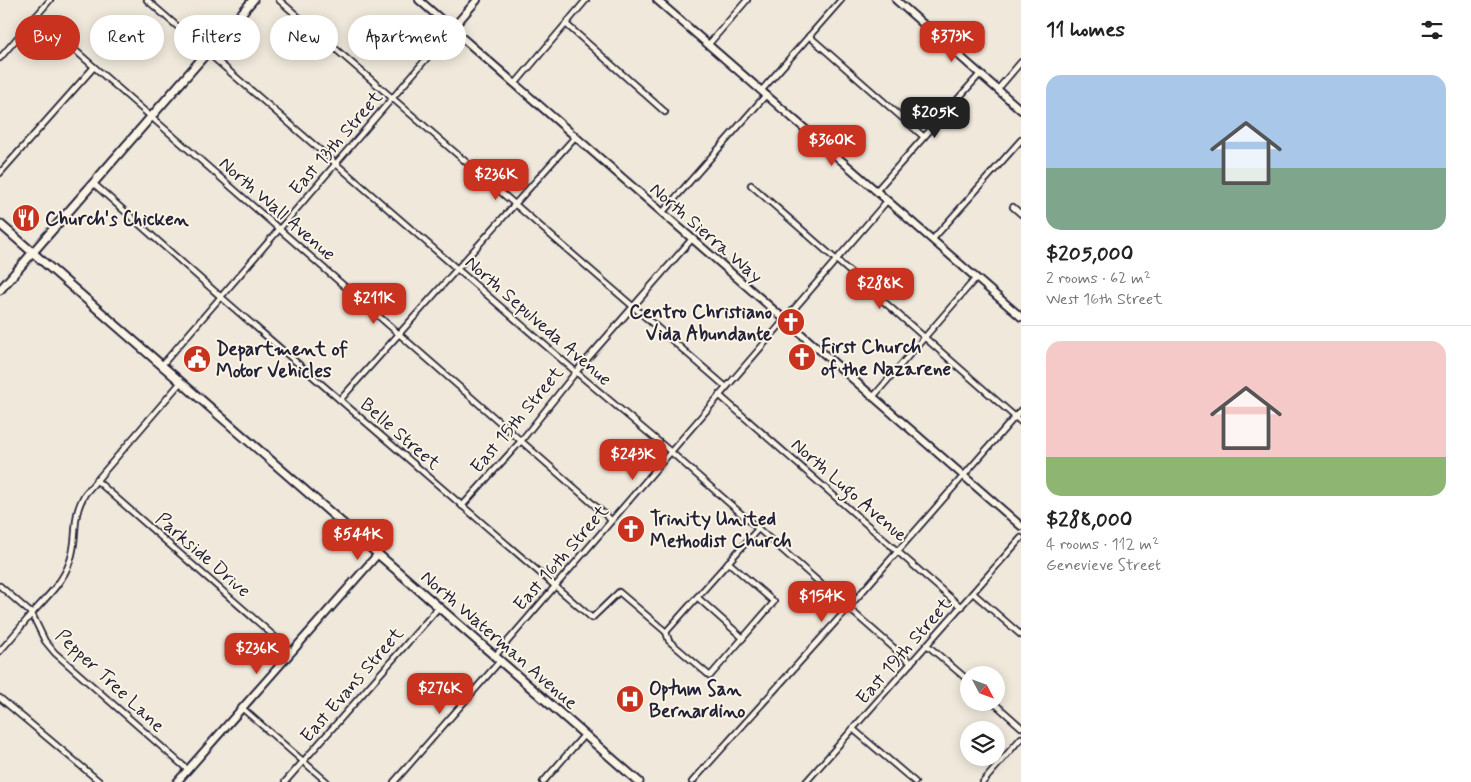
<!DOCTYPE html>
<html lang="en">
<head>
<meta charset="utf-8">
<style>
	:root { --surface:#fff; --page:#f2f2f2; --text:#222; --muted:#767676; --line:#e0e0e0; --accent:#c8321e }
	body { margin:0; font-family:Mynerve,sans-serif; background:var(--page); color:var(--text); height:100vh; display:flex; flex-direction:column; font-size:19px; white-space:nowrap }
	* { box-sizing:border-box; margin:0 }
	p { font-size:16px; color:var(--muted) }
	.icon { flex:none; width:28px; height:28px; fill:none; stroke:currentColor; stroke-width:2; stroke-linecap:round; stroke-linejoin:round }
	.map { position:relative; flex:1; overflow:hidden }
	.drawer { display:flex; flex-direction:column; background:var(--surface); width:450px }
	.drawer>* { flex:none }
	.guide { position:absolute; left:15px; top:15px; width:475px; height:45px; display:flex; gap:10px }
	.needle { width:32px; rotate:131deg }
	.fabs { position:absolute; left:960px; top:666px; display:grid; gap:10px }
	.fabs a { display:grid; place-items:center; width:45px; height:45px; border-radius:50%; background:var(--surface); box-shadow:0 2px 12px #0003; font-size:25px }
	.price { position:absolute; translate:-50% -42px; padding:0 11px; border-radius:10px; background:var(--accent); color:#fff; font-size:16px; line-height:32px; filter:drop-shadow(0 1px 2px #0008) }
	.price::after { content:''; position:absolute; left:50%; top:30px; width:15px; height:11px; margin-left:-8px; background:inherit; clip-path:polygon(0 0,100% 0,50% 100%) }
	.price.on { background:#222; color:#fff }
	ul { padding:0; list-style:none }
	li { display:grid; align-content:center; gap:10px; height:265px; padding:0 25px }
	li+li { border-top:1px solid var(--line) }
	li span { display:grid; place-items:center; height:155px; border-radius:15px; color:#555 }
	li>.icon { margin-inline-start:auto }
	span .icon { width:90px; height:90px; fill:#fffc; stroke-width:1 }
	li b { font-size:21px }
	h2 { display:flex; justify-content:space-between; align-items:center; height:60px; padding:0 25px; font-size:21px }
	.chip { padding:0 18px; border-radius:22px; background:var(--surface); box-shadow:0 2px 12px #0003; font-size:18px; line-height:45px }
	.chip.on { background:var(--accent); color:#fff }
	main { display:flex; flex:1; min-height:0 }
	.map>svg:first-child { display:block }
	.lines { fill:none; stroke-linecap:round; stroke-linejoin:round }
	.street-casing { stroke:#22223b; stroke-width:8 }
	.secondary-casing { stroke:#22223b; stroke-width:10 }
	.primary-casing { stroke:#22223b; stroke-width:11 }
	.street { stroke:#fcf5e5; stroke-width:4.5 }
	.secondary { stroke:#fcf5e5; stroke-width:6 }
	.primary { stroke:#fcf5e5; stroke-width:7 }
	.labels { text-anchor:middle; stroke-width:4; stroke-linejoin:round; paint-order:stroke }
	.street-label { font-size:19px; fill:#22223b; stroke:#fcf5e5 }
	.poi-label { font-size:19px; font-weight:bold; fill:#22223b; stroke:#fcf5e5; text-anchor:start }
</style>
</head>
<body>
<main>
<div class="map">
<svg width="1021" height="782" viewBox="0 0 1021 782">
	<rect width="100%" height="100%" fill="#efe8db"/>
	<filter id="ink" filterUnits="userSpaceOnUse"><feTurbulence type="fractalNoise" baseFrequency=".02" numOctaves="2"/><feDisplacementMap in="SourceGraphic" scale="10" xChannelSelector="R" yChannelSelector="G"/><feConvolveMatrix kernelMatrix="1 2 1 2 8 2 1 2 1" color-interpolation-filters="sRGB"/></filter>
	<g filter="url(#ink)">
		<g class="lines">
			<defs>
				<g id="street">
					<path d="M147,0L576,372L671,452L911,663"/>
					<path d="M279,0L726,387"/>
					<path d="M36,16L609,518L611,521"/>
					<path d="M566,24L665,112"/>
					<path d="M809,36L924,137"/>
					<path d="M708,45L747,0"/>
					<path d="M0,58L50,0"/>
					<path d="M515,84L586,0"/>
					<path d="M998,89L1021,62"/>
					<path d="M761,91L841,0"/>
					<path d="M0,173L94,67"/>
					<path d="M93,183L221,297L592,618L619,592L666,632"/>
					<path d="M751,185L1021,422"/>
					<path d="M876,191L980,74"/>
					<path d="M1013,207L1021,214"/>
					<path d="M662,213L766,95"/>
					<path d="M932,240L1021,140"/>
					<path d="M162,365L452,29"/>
					<path d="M719,395L961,607"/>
					<path d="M873,397L976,278"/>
					<path d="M340,400L575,137"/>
					<path d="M96,480L291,651"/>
					<path d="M462,506L521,441L576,372L692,239"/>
					<path d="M0,586L32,614L45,641L55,653L188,770"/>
					<path d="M973,593L1021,635"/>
					<path d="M697,597L743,638L774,602L728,562"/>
					<path d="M666,632L758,529"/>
					<path d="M666,632L669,641L710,676L743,638"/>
					<path d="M927,645L969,681"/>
					<path d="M0,651C12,638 23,624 35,610C49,595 64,580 70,561C79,537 70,519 85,494L181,382"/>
					<path d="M495,656L887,201"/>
					<path d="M0,698L100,782"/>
					<path d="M993,702L1021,727"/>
					<path d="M242,708L327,782"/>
					<path d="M853,729L915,782"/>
					<path d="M285,782L439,607"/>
					<path d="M394,782L500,661"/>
					<path d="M543,782L585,734"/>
					<path d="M692,782L849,607L1021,410"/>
					<path d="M806,782L1021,538"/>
					<path d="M983,782L1021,738"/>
				</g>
				<g id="secondary">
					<path d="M419,0L1021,526"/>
					<path d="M657,0L1021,317"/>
					<path d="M896,0L1021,110"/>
					<path d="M452,29L477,0"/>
					<path d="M177,782L378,554"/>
				</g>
				<g id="primary">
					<path d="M0,224L639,782"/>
					<path d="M0,290L253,0"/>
				</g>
			</defs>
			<!-- street casing -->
			<use href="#street" class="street-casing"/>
			<!-- secondary casing -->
			<use href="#secondary" class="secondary-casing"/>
			<!-- primary casing -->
			<use href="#primary" class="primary-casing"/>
			<!-- street -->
			<use href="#street" class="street"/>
			<!-- secondary -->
			<use href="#secondary" class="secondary"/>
			<!-- primary -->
			<use href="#primary" class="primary"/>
		</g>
	</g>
	<!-- icons -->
	<defs>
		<symbol id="restaurant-disc" viewBox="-11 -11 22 22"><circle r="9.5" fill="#c8321e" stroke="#fcf5e5"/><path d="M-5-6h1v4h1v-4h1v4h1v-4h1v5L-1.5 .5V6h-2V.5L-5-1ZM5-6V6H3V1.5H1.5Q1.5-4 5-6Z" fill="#fff"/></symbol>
		<symbol id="church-disc" viewBox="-11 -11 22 22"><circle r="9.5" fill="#c8321e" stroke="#fcf5e5"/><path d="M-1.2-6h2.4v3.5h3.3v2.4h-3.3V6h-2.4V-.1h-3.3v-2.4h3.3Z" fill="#fff"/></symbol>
		<symbol id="civic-disc" viewBox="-11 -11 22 22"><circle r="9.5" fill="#c8321e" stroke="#fcf5e5"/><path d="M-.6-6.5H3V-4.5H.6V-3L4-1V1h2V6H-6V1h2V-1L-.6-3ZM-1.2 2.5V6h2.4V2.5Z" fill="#fff"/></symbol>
		<symbol id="hospital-disc" viewBox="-11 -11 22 22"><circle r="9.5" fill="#c8321e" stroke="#fcf5e5"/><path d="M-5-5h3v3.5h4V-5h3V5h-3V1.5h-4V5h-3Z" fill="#fff"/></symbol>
	</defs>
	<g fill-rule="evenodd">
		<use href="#restaurant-disc" x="10" y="202" width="32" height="32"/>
		<use href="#church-disc" x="775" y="306" width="32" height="32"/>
		<use href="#church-disc" x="786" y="341" width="32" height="32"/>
		<use href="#civic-disc" x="181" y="343" width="32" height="32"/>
		<use href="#church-disc" x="615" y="513" width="32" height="32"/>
		<use href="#hospital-disc" x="614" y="683" width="32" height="32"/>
	</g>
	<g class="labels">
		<!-- street labels -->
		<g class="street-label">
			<text transform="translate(335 142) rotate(-49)" y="7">East 13th Street</text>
			<text transform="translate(278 208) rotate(41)" y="7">North Wall Avenue</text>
			<text transform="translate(707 232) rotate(41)" y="7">North Sierra Way</text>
			<text transform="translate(539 320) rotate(41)" y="7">North Sepulveda Avenue</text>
			<text transform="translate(516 419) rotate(-50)" y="7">East 15th Street</text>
			<text transform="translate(401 433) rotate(41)" y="7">Belle Street</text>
			<text transform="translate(850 489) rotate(41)" y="7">North Lugo Avenue</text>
			<text transform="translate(204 554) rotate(41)" y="7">Parkside Drive</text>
			<text transform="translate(560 557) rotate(-49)" y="7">East 16th Street</text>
			<text transform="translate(500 639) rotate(41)" y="7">North Waterman Avenue</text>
			<text transform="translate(903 650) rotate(-49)" y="7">East 19th Street</text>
			<text transform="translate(111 680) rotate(43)" y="7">Pepper Tree Lane</text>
			<text transform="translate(351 684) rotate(-49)" y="7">East Evans Street</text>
		</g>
		<!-- poi labels -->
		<g class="poi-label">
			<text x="45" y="225">Church's Chicken</text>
			<text x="772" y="318" text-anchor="end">Centro Christiano<tspan x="772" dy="22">Vida Abundante</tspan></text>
			<text x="821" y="353">First Church<tspan x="821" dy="22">of the Nazarene</tspan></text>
			<text x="216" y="355">Department of<tspan x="216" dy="22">Motor Vehicles</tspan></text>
			<text x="650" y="525">Trinity United<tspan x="650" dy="22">Methodist Church</tspan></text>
			<text x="649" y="695">Optum San<tspan x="649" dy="22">Bernardino</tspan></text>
		</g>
	</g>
</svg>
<div class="fabs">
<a><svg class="needle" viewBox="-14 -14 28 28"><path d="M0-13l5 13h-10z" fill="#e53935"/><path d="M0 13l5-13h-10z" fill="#767676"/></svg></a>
<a><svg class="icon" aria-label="layers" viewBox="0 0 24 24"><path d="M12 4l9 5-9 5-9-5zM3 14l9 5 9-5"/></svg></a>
</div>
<b class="price" style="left:952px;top:63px">$373K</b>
<b class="price on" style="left:935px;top:139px">$205K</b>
<b class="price" style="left:832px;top:167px">$360K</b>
<b class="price" style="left:496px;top:201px">$236K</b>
<b class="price" style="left:880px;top:310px">$288K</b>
<b class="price" style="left:374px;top:325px">$211K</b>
<b class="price" style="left:633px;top:481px">$243K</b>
<b class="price" style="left:358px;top:561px">$544K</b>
<b class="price" style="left:822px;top:623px">$154K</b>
<b class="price" style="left:257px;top:675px">$236K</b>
<b class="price" style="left:440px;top:715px">$276K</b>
<div class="guide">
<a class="chip on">Buy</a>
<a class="chip">Rent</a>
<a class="chip">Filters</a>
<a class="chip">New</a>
<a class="chip">Apartment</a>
</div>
</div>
<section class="drawer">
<h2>11 homes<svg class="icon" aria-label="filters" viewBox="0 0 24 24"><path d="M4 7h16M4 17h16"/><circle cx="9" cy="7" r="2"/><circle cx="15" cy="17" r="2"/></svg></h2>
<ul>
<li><span style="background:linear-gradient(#a9c7e8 60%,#7fa58c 0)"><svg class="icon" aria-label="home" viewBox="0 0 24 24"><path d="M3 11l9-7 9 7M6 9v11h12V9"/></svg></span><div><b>$205,000</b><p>2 rooms · 62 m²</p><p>West 16th Street</p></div></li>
<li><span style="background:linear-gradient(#f6c9c9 75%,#8fb573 0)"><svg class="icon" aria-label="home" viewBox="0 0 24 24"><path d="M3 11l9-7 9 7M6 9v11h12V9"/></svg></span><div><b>$288,000</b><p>4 rooms · 112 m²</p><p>Genevieve Street</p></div></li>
</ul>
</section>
</main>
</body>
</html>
